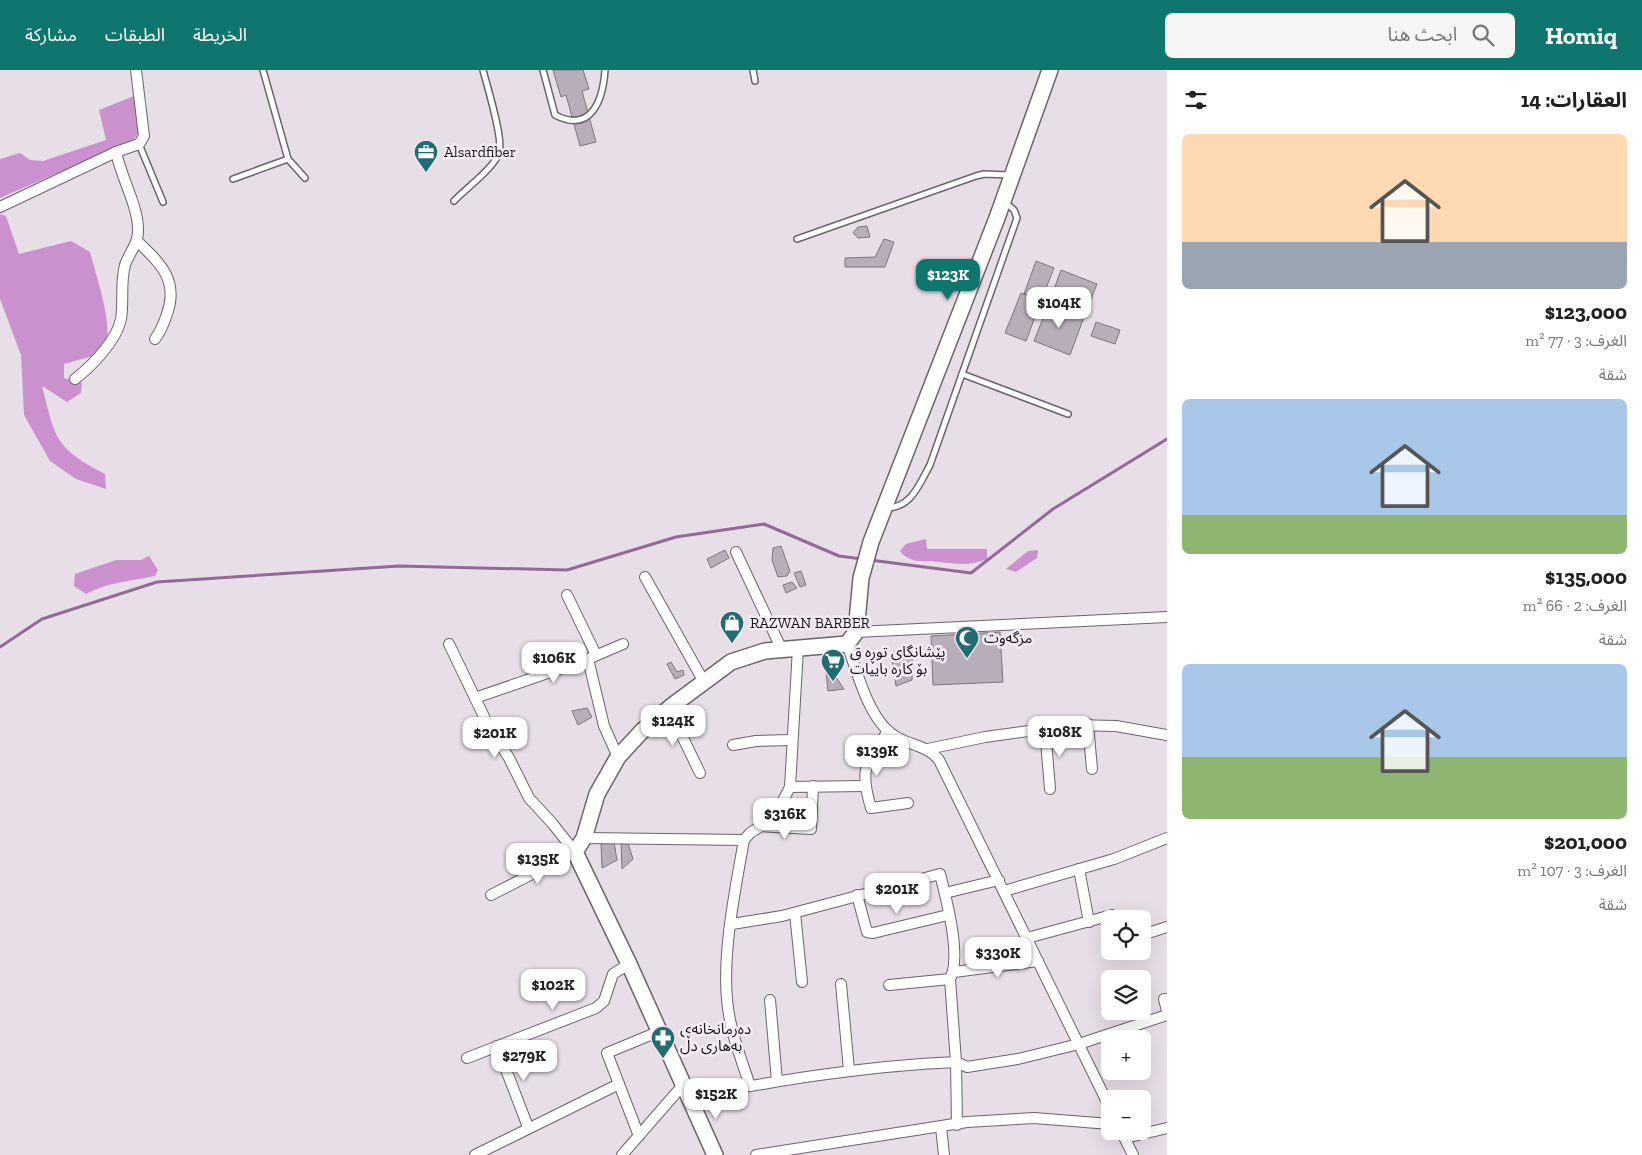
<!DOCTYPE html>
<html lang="ar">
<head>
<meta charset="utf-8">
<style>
	:root { --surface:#fff; --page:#f6f6f6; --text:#202124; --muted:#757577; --accent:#0f766e }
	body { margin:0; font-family:"Zilla Slab","Noto Sans Arabic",serif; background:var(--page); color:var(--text); direction:rtl; height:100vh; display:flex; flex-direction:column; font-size:19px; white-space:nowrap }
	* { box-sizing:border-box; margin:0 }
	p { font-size:16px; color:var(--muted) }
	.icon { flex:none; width:28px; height:28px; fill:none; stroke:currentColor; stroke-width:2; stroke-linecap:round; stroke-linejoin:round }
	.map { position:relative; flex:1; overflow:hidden; direction:ltr }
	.side { display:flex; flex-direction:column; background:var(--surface); width:475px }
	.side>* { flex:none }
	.controls { position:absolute; left:1101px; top:840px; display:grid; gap:10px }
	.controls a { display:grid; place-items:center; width:50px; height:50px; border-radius:8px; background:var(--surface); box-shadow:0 5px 20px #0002; font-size:25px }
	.price { position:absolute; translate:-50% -42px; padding:0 11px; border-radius:10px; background:#fff; color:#222; font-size:16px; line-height:32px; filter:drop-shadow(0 1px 2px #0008) }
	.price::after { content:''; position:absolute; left:50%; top:30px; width:15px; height:11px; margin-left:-8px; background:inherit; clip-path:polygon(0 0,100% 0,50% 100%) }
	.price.current { background:var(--accent); color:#fff }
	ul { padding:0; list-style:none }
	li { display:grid; align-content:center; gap:10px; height:265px; padding:0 15px }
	li span { display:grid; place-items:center; height:155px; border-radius:8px; color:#555 }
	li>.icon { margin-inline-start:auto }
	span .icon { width:90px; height:90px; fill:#fffc; stroke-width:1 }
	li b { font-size:21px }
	h2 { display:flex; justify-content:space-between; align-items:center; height:60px; padding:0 15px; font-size:21px }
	header { display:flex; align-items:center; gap:30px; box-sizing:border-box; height:70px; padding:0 25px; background:var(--accent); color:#fff }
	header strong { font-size:24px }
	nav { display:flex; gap:28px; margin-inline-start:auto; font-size:18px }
	.search { width:350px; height:45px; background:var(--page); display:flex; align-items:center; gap:12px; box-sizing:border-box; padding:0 18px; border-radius:8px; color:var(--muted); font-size:19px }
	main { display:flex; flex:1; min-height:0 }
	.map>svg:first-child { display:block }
	.forest { fill:#ca91ce }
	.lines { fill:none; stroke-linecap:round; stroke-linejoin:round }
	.stream { stroke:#936a96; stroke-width:3 }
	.building { fill:#b8aeb9; stroke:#7e757e }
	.lane-casing { stroke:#6c636c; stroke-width:8 }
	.street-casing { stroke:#6c636c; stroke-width:12 }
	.secondary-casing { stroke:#6c636c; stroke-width:18 }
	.lane { stroke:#fff; stroke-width:5 }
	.street { stroke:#fff; stroke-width:10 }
	.secondary { stroke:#fff; stroke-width:15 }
	.labels { text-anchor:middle; stroke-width:5; stroke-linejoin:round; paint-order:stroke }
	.poi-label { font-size:15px; fill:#161317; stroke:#f5ebf6; text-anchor:start }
</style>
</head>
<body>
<header>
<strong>Homiq</strong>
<div class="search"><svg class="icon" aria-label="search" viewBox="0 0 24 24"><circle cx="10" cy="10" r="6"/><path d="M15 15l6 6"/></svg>ابحث هنا</div>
<nav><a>الخريطة</a><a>الطبقات</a><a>مشاركة</a></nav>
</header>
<main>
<section class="side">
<h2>العقارات: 14<svg class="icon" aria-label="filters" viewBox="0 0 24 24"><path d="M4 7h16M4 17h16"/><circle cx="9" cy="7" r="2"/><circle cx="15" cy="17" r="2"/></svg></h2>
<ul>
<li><span style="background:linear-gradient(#ffd9b3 70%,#9aa5b1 0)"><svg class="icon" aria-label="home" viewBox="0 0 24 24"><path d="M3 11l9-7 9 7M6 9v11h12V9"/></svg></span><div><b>$123,000</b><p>الغرف: 3 · 77 m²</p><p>شقة</p></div></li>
<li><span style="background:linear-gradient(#a9c7e8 75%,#8fb573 0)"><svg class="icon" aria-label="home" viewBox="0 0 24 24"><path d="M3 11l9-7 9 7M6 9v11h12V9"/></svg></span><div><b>$135,000</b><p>الغرف: 2 · 66 m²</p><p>شقة</p></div></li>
<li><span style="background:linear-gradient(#a9c7e8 60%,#8fb573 0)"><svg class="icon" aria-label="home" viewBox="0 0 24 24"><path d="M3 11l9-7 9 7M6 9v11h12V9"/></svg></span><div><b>$201,000</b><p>الغرف: 3 · 107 m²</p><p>شقة</p></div></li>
</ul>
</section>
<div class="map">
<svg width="1167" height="1085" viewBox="0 0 1167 1085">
	<rect width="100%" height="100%" fill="#e8dee8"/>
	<!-- forest -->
	<g class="forest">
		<path d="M134,26C140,42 145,57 133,70L0,128V89L20,83L30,90L43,91L106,70L99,40Z"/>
		<path d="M0,144L6,146L19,184L71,171L90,182C99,216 111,247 107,282L64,294V308L82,313L81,323L67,332L42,316C56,370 54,377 105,404L106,419L76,409L50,391L24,345L21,285L0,229Z"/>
		<path d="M926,469L927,479H987V489C971,496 957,494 940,492C925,490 911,495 900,481L906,474Z"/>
		<path d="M1038,480L1037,488L1016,502L1006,499L1028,481Z"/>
		<path d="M149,486L158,500L155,506C131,511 108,512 86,524L74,516L75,504L116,490H141Z"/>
	</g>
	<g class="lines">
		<!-- stream -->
		<g class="stream">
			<path d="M870,490L971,503L1053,439L1167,369"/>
			<path d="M0,577L42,549L157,512L399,496L567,500L676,467L764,454L839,486L862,489"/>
		</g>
	</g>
	<!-- building -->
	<g class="building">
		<path d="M553,0H583L589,19L582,21L596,72L580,76L566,25L561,27Z"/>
		<path d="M867,156L870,167L858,168L853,163L858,157Z"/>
		<path d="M884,169L894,172L885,197H845V188L875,187Z"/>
		<path d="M1036,191L1054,198L1041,231L1024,224Z"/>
		<path d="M1061,200L1097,214L1084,247L1049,233Z"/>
		<path d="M1021,223L1041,231L1026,271L1005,263Z"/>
		<path d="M1049,233L1084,247L1070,285L1034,271Z"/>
		<path d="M1096,252L1120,260L1115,274L1091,266Z"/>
		<path d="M781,476L790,501L787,506L778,507L772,490L773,478Z"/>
		<path d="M725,480L729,488L711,498L707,489Z"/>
		<path d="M801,501L806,515L800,517L794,503Z"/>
		<path d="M792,512L797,518L786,523L783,515Z"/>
		<path d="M1000,562L1003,612L933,615L931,566Z"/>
		<path d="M907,578L913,585L912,610L896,616L891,583Z"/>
		<path d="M825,591L844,619L828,621Z"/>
		<path d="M671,592L677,602L683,600L684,605L675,609L667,594Z"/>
		<path d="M587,638L592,647L578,655L572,641Z"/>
		<path d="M627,770L633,789L622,799L621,771Z"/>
		<path d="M614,772L617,790L602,798L601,774Z"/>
	</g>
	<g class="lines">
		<defs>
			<g id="lane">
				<path d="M263,0L288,89L305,108"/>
				<path d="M543,0L555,45C592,64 603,29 605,0"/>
				<path d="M753,0L755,11"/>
				<path d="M139,74L163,132"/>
				<path d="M233,109L288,89"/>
				<path d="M454,131C465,119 494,98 499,83C504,70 487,16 483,0"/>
				<path d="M797,169L976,106L984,104L1009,105"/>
				<path d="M962,304L1068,344"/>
				<path d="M886,438C911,438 919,415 930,395L1017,148L1014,140L1005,132"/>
			</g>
			<g id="street">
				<path d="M0,137L116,82L139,74L144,66L136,0"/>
				<path d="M137,171C160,193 179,210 167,244C164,253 161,261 155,269"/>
				<path d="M75,309C92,296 117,270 121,249C124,231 120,213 125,195C129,183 139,173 138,159C138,136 121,107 116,82"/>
				<path d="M736,482L782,580"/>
				<path d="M645,507L704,612"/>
				<path d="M567,525L596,585"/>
				<path d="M856,562L1167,547"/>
				<path d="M449,574L487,653L509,688L529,728L552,753L575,782L491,825"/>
				<path d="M847,574C857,601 869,651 895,666C911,676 927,675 939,690L1110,1038"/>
				<path d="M588,589L604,656L618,687"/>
				<path d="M475,628L588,589L623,574"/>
				<path d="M669,639L700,703"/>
				<path d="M1088,654L1092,699"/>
				<path d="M1045,659L1050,719"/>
				<path d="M888,661C866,694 859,698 871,738L908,733"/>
				<path d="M733,675L756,671L791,670"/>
				<path d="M928,679L985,667L1072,655L1116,656L1167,665"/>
				<path d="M790,717L865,716"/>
				<path d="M760,756L811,759L813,716"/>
				<path d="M584,768L744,770"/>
				<path d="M1079,799L1089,852"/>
				<path d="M1004,821L1114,789L1167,768"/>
				<path d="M945,823L999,810"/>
				<path d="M857,825L867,862L873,863L948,845"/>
				<path d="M795,843L802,912"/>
				<path d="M732,854L782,846L940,804C946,828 962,887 950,909L956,992L957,1055"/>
				<path d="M1142,865L1167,857"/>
				<path d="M1027,868L1112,845L1118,849"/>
				<path d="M954,902L1038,891"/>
				<path d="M841,914L849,1000"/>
				<path d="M889,915L950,909"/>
				<path d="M1167,929H1164L1167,941"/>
				<path d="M770,930L777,1011"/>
				<path d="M497,976L528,1057"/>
				<path d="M467,988L596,938L604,931L613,904L629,894"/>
				<path d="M750,1016C742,991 731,964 728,938C721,887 735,821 744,770L750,763L774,748L790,717L798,578"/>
				<path d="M691,1027C779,1010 866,996 956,992L967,997L1018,989L1079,974L1167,945"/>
				<path d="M941,1057L944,1085"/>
				<path d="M1121,1061L1133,1085"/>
				<path d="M639,1066L607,983L660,961"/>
				<path d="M1125,1068L1167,1058"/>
				<path d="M475,1085L619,1014"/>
				<path d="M622,1085L683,1015"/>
				<path d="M756,1085L967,1052L1034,1048L1110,1054"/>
			</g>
			<path id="secondary" d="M715,1085L629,894L575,782L584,768L597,724L618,687L642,661L673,635L731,592L765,581L847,574L856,562L861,508L871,472L997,148L1050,0"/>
		</defs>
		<!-- lane casing -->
		<use href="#lane" class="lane-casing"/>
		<!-- street casing -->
		<use href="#street" class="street-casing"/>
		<!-- secondary casing -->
		<use href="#secondary" class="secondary-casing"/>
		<!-- lane -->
		<use href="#lane" class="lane"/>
		<!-- street -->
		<use href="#street" class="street"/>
		<!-- secondary -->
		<use href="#secondary" class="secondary"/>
	</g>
	<!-- icons -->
	<defs>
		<symbol id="office-pin" viewBox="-11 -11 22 30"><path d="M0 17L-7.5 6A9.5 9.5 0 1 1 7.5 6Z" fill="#226d72" stroke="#f5ebf6"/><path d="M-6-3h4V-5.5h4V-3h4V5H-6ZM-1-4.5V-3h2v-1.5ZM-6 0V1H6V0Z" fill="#fff"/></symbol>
		<symbol id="shop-pin" viewBox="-11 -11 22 30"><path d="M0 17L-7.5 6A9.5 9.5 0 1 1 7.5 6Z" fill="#226d72" stroke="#f5ebf6"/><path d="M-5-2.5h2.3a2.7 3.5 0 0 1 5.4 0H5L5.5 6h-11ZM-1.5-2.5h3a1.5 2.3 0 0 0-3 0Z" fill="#fff"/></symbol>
		<symbol id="mosque-pin" viewBox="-11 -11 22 30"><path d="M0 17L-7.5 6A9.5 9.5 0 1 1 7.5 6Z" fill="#226d72" stroke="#f5ebf6"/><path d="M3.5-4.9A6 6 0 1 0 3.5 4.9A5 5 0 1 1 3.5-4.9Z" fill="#fff"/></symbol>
		<symbol id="supermarket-pin" viewBox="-11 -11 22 30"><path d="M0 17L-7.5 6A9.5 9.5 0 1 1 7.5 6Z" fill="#226d72" stroke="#f5ebf6"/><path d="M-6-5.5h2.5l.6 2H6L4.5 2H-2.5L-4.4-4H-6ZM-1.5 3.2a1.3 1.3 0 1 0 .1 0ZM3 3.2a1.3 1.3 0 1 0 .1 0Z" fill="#fff"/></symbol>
		<symbol id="pharmacy-pin" viewBox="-11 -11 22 30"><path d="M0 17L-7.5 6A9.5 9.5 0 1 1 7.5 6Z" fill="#226d72" stroke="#f5ebf6"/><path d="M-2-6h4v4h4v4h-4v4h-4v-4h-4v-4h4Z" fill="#fff"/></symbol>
	</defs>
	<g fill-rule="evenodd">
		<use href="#office-pin" x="412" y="68" width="28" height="38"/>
		<use href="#shop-pin" x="718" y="539" width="28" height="38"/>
		<use href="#mosque-pin" x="953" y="554" width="28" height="38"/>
		<use href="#supermarket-pin" x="819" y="577" width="28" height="38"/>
		<use href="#pharmacy-pin" x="649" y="954" width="28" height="38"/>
	</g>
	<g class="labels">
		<!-- poi labels -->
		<g class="poi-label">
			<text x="444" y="87">Alsardfiber</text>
			<text x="750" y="558">RAZWAN BARBER</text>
			<text x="984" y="573">مزگه‌وت</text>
			<text x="850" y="587">پێشانگای توڕه ق<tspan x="850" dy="17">بۆ کاره باییات</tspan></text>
			<text x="680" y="964">دەرمانخانەی<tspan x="680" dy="17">بەهاری دڵ</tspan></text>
		</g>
	</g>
</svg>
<div class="controls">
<a><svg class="icon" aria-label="locate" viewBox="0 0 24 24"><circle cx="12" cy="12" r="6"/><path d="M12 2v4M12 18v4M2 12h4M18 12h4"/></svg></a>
<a><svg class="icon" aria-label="layers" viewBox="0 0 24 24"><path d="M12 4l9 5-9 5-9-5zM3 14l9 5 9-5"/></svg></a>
<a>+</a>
<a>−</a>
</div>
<b class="price current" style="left:948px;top:231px">$123K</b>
<b class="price" style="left:1059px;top:259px">$104K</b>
<b class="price" style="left:554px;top:614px">$106K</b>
<b class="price" style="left:673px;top:677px">$124K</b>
<b class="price" style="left:1060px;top:688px">$108K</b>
<b class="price" style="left:495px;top:689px">$201K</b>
<b class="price" style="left:877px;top:707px">$139K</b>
<b class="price" style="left:785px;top:770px">$316K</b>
<b class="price" style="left:538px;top:815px">$135K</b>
<b class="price" style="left:897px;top:845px">$201K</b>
<b class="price" style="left:998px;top:909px">$330K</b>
<b class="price" style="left:553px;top:941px">$102K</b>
<b class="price" style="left:524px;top:1012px">$279K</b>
<b class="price" style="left:716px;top:1050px">$152K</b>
</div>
</main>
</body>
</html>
